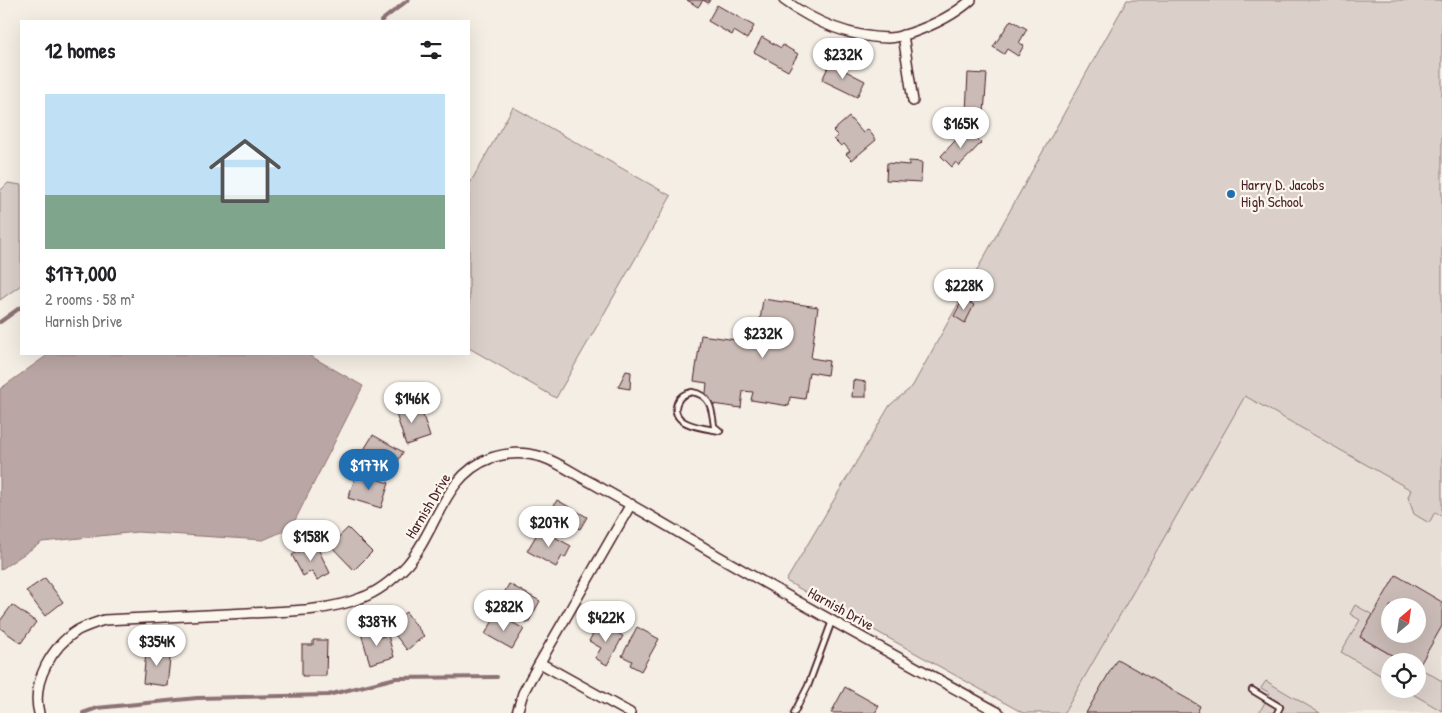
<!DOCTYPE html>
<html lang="en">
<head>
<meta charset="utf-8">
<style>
	:root { --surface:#fff; --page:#f6f6f6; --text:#202124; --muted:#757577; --accent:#1f6fb2 }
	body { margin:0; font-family:"Patrick Hand",sans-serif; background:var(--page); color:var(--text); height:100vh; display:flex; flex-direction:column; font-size:19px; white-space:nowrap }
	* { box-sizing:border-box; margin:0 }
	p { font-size:16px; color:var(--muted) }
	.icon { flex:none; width:28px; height:28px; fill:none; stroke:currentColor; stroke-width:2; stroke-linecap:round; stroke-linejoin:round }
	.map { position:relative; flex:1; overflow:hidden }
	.panel { position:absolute; left:20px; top:20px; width:450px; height:335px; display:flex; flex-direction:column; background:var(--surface); border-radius:0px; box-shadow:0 5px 20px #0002 }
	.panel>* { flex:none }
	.needle { width:32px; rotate:29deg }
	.buttons { position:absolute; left:1381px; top:598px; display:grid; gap:10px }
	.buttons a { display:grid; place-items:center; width:45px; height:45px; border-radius:50%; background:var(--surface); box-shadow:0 5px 20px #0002; font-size:25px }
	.price { position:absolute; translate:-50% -42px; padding:0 11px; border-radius:18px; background:#fff; color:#222; font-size:16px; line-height:32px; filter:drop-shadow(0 1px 2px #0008) }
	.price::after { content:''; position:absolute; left:50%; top:30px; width:15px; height:11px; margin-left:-8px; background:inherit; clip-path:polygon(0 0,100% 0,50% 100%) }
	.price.on { background:var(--accent); color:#fff }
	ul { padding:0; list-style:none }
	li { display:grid; align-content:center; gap:10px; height:265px; padding:0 25px }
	li span { display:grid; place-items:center; height:155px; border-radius:0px; color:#555 }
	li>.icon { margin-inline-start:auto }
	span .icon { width:90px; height:90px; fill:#fffc; stroke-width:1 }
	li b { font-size:21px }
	h2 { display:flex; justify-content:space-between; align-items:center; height:60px; padding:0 25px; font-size:21px }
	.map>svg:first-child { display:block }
	.built { fill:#e7dfd6; fill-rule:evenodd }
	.green { fill:#dbd0c9; stroke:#92787a }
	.water { fill:#baa7a5; stroke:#8d7174 }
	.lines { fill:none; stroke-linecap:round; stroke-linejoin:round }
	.stream { stroke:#8d7174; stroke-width:4 }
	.building { fill:#cabbb6; stroke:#4a1f2b; fill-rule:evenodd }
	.lane-casing { stroke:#4a1f2b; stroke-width:8 }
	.street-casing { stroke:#4a1f2b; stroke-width:12 }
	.lane { stroke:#fbf7ec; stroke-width:4.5 }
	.street { stroke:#fbf7ec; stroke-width:9 }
	.poi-dot { fill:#1f6fb2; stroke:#fbf7ec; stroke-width:2 }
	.labels { text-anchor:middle; stroke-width:4.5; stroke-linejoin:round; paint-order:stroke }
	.poi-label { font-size:15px; fill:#4a1f2b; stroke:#fbf7ec; text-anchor:start }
	.street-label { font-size:15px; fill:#4a1f2b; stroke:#fbf7ec }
</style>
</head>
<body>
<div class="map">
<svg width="1442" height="713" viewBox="0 0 1442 713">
	<rect width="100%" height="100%" fill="#f4eee4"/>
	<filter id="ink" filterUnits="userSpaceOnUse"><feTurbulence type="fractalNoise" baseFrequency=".02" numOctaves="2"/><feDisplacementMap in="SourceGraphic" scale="10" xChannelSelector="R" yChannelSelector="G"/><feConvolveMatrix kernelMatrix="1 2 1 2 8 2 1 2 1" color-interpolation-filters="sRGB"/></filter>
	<g filter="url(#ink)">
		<!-- built -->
		<path class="built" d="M1127,0H1442V713H1023L786,581L890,405L912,387ZM1390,606H1418V634H1390ZM1390,661H1418V689H1390Z"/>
		<!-- green -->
		<g class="green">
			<path d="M1127,0H1442V516L1435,512L1429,523L1414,514L1408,497L1411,490L1245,396L1064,713H1023L786,581L890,405L912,387Z"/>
			<path d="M513,107L671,196L556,398L469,348V185Z"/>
			<path d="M8,183L21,185V285L0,300V191Z"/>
			<path d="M1355,605L1373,615L1360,637L1402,661H1390V681L1341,652L1360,620L1350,614Z"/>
			<path d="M1418,667L1442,681V711L1404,689H1418Z"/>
			<path d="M1266,681L1320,713H1259L1270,693L1261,688Z"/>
		</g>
		<!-- water -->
		<path class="water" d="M49,354H307L363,386L291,528L263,540L137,532L42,542L0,570V389Z"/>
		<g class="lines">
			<!-- stream -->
			<g class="stream">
				<path d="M381,21L408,0"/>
				<path d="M0,322L21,307"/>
				<path d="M83,713L97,708L197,698L328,695L396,678L497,677"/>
			</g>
		</g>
		<!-- building -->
		<g class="building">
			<path d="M687,0H710L708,3L703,0L698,7Z"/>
			<path d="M717,5L754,26L747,39L734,31L732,35L708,21Z"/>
			<path d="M1011,20L1027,29L1019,43L1024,45L1018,56L1007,49L1004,54L993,47Z"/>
			<path d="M762,37L781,48L783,45L798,54L788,71L754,52Z"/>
			<path d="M830,63L865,81L857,97L822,80Z"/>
			<path d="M968,73L987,74L984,113L966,112Z"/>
			<path d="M849,117L863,133L868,129L876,140L852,160L846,154L850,151L844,144L841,146L834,139L838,136L833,131Z"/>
			<path d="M966,129L981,143L959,166L956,162L952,167L941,156Z"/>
			<path d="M909,161L922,162L921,182L886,180L887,163L909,165Z"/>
			<path d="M763,299L818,307L811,358L829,361L827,375L809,372L805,399L790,397L789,406L751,400L753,392L743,391L741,408L705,403L707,383L694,381L701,335L757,343Z"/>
			<path d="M963,299L974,305L965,323L954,316Z"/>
			<path d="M626,371L631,372L630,389L618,387Z"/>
			<path d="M853,380L866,382V397H852Z"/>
			<path d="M419,403L430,437L406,445L395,411Z"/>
			<path d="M373,435L403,452L391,474L360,456Z"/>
			<path d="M357,473L389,483L381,508L348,498Z"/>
			<path d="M557,500L587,517L580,529L570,524L565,533L545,522Z"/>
			<path d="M348,528L372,552L354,570L330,545Z"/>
			<path d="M540,529L571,546L565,558L562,556L556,567L527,551Z"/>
			<path d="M315,543L330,573L317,580L312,571L303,576L292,555Z"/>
			<path d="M1396,575L1442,602V626L1418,668V661H1402L1360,637ZM1390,606H1418V634H1390Z"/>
			<path d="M45,578L63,602L45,616L26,591Z"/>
			<path d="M509,584L540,601L528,623L497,606Z"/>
			<path d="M12,605L36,622L21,643L0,628V621Z"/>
			<path d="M406,612L424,636L407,650L388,626Z"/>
			<path d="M497,614L524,629L512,649L485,634Z"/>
			<path d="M599,623L623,636L607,665L595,658L601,648L589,641Z"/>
			<path d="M637,627L659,639L641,671L630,665L632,661L622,656Z"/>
			<path d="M375,629L377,638L388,635L394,657L370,664L361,633Z"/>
			<path d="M313,640H327L326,676H302V645H313Z"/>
			<path d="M155,649L171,650L167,686L143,683L146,652L155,653Z"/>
			<path d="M1117,659L1200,706L1197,713H1086Z"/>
			<path d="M845,687L879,706L875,713H831Z"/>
		</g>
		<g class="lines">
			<defs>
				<g id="lane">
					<path d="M692,392C711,395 712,410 714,426L720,431C705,428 669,426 677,403C680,396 684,394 692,392Z"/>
					<path d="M1252,690L1280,707L1277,713"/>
					<path d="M794,713L808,686L832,621"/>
				</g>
				<g id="street">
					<path d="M784,0C814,22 850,37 888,38C896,38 904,35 911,33C934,25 953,16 971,0"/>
					<path d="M903,35L913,101"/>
					<path d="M540,663L630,713"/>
					<path d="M39,713C31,682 52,646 78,630C86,626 95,623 104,620C152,618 200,615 248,613C286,611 325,612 361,598C378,592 394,579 407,565C437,531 443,475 491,458C508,452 525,452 542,457C560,463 576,475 592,483C635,507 677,531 718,556C811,610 905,661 999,713"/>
					<path d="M517,713L523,693L531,678L631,504"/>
				</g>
			</defs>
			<!-- lane casing -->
			<use href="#lane" class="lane-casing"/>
			<!-- street casing -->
			<use href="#street" class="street-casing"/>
			<!-- lane -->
			<use href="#lane" class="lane"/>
			<!-- street -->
			<use href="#street" class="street"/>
		</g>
	</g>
	<!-- markers -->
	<circle class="poi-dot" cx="1231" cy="194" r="5"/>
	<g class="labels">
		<!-- poi labels -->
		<g class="poi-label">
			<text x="1241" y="190">Harry D. Jacobs<tspan x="1241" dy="17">High School</tspan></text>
		</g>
		<!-- street labels -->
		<g class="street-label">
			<text transform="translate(428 506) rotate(-59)" y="5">Harnish Drive</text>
			<text transform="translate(841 609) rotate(29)" y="5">Harnish Drive</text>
		</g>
	</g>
</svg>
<div class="buttons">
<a><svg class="needle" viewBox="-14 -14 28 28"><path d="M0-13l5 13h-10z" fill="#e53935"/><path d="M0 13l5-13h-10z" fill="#757577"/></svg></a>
<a><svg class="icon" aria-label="locate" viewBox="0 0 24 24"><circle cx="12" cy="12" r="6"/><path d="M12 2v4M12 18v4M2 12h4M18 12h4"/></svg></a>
</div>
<b class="price" style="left:843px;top:80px">$232K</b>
<b class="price" style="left:961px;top:149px">$165K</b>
<b class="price" style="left:964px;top:311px">$228K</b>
<b class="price" style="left:763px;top:359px">$232K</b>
<b class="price" style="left:412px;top:424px">$146K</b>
<b class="price on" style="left:369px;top:491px">$177K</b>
<b class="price" style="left:549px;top:548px">$207K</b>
<b class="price" style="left:311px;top:562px">$158K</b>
<b class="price" style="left:504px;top:632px">$282K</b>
<b class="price" style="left:606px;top:643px">$422K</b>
<b class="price" style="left:377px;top:647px">$387K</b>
<b class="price" style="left:157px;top:667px">$354K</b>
<section class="panel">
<h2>12 homes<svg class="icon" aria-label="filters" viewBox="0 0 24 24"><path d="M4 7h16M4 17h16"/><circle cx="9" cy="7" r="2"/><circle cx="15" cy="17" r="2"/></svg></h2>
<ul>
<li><span style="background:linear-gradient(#bfe0f5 65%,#7fa58c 0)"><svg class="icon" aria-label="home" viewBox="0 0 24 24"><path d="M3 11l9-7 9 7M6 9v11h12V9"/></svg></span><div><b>$177,000</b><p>2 rooms · 58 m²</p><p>Harnish Drive</p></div></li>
</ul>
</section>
</div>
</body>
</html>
